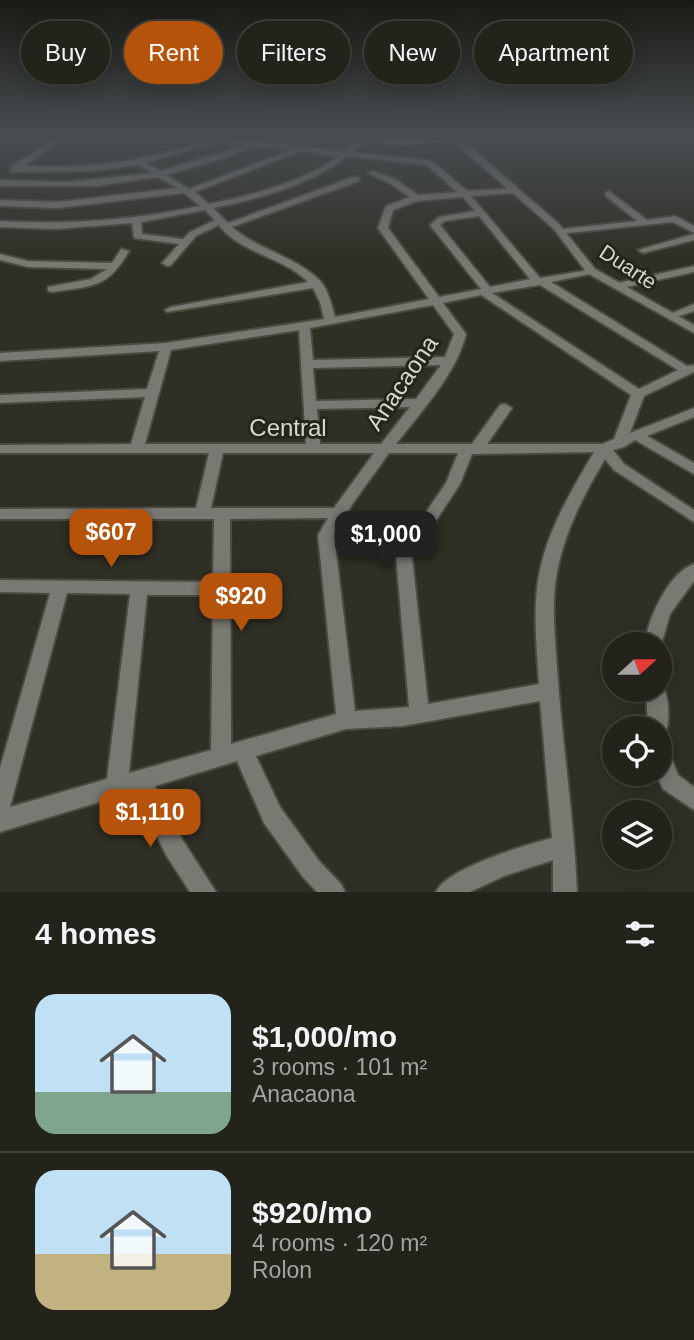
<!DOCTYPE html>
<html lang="en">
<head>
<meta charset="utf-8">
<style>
	:root { --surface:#23231c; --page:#2b2b25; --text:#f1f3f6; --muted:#a3a4a3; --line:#40403b; --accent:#b45309 }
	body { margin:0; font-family:Helvetica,sans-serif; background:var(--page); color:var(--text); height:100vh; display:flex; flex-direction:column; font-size:26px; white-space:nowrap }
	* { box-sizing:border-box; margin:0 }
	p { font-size:23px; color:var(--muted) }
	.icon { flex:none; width:38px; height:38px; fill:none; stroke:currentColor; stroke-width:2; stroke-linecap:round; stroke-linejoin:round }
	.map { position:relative; height:892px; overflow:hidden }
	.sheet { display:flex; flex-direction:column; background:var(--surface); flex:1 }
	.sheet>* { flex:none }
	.hud { position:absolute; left:21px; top:21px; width:653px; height:63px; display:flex; gap:14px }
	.needle { width:46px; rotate:69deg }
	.fabs { position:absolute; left:602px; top:632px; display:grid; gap:14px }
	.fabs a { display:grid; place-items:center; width:70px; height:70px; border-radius:50%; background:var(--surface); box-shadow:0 4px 18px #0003,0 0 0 2px var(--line); font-size:35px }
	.price { position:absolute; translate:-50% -60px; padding:0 16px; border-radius:14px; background:var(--accent); color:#fff; font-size:23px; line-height:46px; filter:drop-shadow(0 2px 4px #0008) }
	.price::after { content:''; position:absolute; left:50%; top:42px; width:21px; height:16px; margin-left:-10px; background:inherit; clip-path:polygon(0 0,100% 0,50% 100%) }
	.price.active { background:#222; color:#fff }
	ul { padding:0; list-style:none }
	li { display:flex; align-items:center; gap:21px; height:175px; padding:0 35px }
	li+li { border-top:2px solid var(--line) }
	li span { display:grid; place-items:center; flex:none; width:196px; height:140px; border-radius:21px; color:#555 }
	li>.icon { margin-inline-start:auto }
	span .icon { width:84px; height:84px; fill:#fffc; stroke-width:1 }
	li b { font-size:30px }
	h2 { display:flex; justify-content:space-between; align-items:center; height:84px; padding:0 35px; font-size:30px }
	.tag { padding:0 24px; border-radius:32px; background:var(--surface); box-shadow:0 4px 18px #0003,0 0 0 2px var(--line); font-size:24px; line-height:63px }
	.tag.active { background:var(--accent); color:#fff }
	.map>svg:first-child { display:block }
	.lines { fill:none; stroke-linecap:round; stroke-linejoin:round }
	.minor-casing { stroke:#4a4a40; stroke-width:4 }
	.tertiary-casing { stroke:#4a4a40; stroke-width:4 }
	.secondary-casing { stroke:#4a4a40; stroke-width:4 }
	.minor { fill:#797974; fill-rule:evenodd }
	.tertiary { fill:#797974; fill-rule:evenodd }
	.secondary { fill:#a3a39b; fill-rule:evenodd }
	.labels { text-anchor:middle; stroke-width:6; stroke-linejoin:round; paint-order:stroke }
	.far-street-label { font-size:21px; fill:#d6d7d0; stroke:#25251b }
	.street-label { font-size:24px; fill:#d6d7d0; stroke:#25251b }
</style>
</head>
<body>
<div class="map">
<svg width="694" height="892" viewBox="0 0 694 892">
	<rect width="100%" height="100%" fill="#2f2f25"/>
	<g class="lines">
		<defs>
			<g id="minor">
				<path d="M59,136H68L24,166C88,170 147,160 208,141L178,136H206L344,151L363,138H366V142L352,152L432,161L467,191L517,188V192L514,193L471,196L540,278L595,269V273L551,282L687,366L694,365V372L644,396L630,433L694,408V417L647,436L694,463V474L635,440L624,447L613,450L624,464L694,510V522L614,470L605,459C584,494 565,531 557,572C551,603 555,636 557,668C562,743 574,817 577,892H553V860L504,876L470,892H436C446,868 526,845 552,838L540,701L403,726L346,729L256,756L280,807L319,861L341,884L345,892H317L303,877L264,823L237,761L155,786L182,839L216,892H190L166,855L136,791L0,832V768L50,593L0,592V580L213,582L214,519H0V509L196,508L209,453H0V445L131,444L145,397L0,403V395L147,389L159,351L0,361V353L166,343L324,319L320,302L313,288L167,312L165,310L171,307L308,282C284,257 239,253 219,225L196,236L171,265L167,266L162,263L179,244L134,238L132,223L56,229L0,227V221C68,225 134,220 200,206L184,193L58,208L0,206V200L58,202L177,188L158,177L97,186H0V180L66,182L152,173L139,165L92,171L10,172L12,166ZM217,142L246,145L160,171L146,163ZM255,146L290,150L189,189L166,175L222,159ZM301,151L339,156C303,182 252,195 209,204L195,192ZM347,156L427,165L457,192L418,195L395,179L372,171L368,173L389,183L410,197L386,206L378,228L429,299L335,317C332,306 328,290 321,282C298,257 258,250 232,227L359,181V177H353L228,223L213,208C258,199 312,185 347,156ZM463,197L475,211L439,217L430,225L481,289L439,297L388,228L393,210L417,201ZM205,210L215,220L190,232L183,239L142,234L141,222ZM479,216L530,279L490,287L440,225L445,221ZM540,285L678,370L639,389L492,293ZM481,295L631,395L614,439L602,444H487L512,408L505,404L500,405L472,444H396C420,413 457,373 466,334L443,303ZM433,305L454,334L445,357L313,360L310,328ZM299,330L306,444H145L171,350ZM441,365L416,399L316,401L313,368ZM410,407L381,444H320L317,409ZM594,452C570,493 545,534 538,581C533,615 537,651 539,684L428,704L412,557L460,484L472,454ZM223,453H374L334,508H211ZM389,453H458L446,483L396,556L409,707L355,711L334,535L353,503ZM328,518L318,535L336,714L231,744L230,519ZM67,593L130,594L107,779L10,807ZM147,595H213L211,750L129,773Z"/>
				<path d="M609,191L647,220L675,216L694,226V233L673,222L559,234V230L562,229L637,221L606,196V192Z"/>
				<path d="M694,234V240L643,253L638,250Z"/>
				<path d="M121,249L129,251C108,288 93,286 52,292L48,291V287L91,279L107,269L28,267L0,260V254L28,261L112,263Z"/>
				<path d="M694,266V272L618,289L613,286L618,283Z"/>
				<path d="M694,304V311L671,319L665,316Z"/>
				<path d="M694,564V581L670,614L660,649V644H645C647,620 669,572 694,564Z"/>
				<path d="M660,683C669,691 671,722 665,734L660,736V728H648L646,690H660Z"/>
				<path d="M660,746L667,748L678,775L694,787V810L663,789L656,774H660Z"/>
			</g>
			<path id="tertiary" d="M455,139H461L559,224L595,269L694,325V333L587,273L553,228L455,143Z"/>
			<path id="secondary" d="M334,136C356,136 377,140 399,141C427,142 458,136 487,136L401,145Z"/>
		</defs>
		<!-- minor casing -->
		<use href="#minor" class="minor-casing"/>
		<!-- tertiary casing -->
		<use href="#tertiary" class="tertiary-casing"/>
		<!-- secondary casing -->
		<use href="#secondary" class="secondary-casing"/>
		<!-- minor -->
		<use href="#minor" class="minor"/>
		<!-- tertiary -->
		<use href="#tertiary" class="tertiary"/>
		<!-- secondary -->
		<use href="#secondary" class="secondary"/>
	</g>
	<!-- sky -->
	<linearGradient id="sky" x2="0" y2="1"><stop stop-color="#1a1a14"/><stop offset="0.52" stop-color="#474d51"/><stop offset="1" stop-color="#474d51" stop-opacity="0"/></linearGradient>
	<rect width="694" height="261" fill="url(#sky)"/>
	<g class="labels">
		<!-- far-street labels -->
		<g class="far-street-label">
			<text transform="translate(628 267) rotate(33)" y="7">Duarte</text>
		</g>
		<!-- street labels -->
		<g class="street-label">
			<text transform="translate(402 383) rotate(-56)" y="8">Anacaona</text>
			<text x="288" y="436">Central</text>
		</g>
	</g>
</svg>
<div class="fabs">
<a><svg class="needle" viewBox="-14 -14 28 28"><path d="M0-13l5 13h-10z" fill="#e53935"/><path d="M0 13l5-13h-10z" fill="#a3a4a3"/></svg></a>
<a><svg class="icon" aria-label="locate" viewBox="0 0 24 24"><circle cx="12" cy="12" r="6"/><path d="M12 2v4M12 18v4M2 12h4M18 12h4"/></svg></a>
<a><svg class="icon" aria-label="layers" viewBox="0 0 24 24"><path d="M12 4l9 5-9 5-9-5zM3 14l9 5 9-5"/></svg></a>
</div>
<b class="price" style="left:111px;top:569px">$607</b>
<b class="price active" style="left:386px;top:571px">$1,000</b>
<b class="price" style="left:241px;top:633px">$920</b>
<b class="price" style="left:150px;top:849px">$1,110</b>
<div class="hud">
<a class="tag">Buy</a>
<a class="tag active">Rent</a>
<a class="tag">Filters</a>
<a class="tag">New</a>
<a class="tag">Apartment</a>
</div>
</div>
<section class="sheet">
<h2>4 homes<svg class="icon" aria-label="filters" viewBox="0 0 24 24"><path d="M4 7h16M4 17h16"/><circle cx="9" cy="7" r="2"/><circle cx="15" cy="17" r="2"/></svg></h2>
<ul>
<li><span style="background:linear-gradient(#bfe0f5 70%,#7fa58c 0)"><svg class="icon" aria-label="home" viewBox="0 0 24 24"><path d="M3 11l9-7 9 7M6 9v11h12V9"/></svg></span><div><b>$1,000/mo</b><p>3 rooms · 101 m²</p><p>Anacaona</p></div></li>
<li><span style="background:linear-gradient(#bfe0f5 60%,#c2b280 0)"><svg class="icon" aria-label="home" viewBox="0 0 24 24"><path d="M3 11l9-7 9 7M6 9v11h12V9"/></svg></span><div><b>$920/mo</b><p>4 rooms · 120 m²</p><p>Rolon</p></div></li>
</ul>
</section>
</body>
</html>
